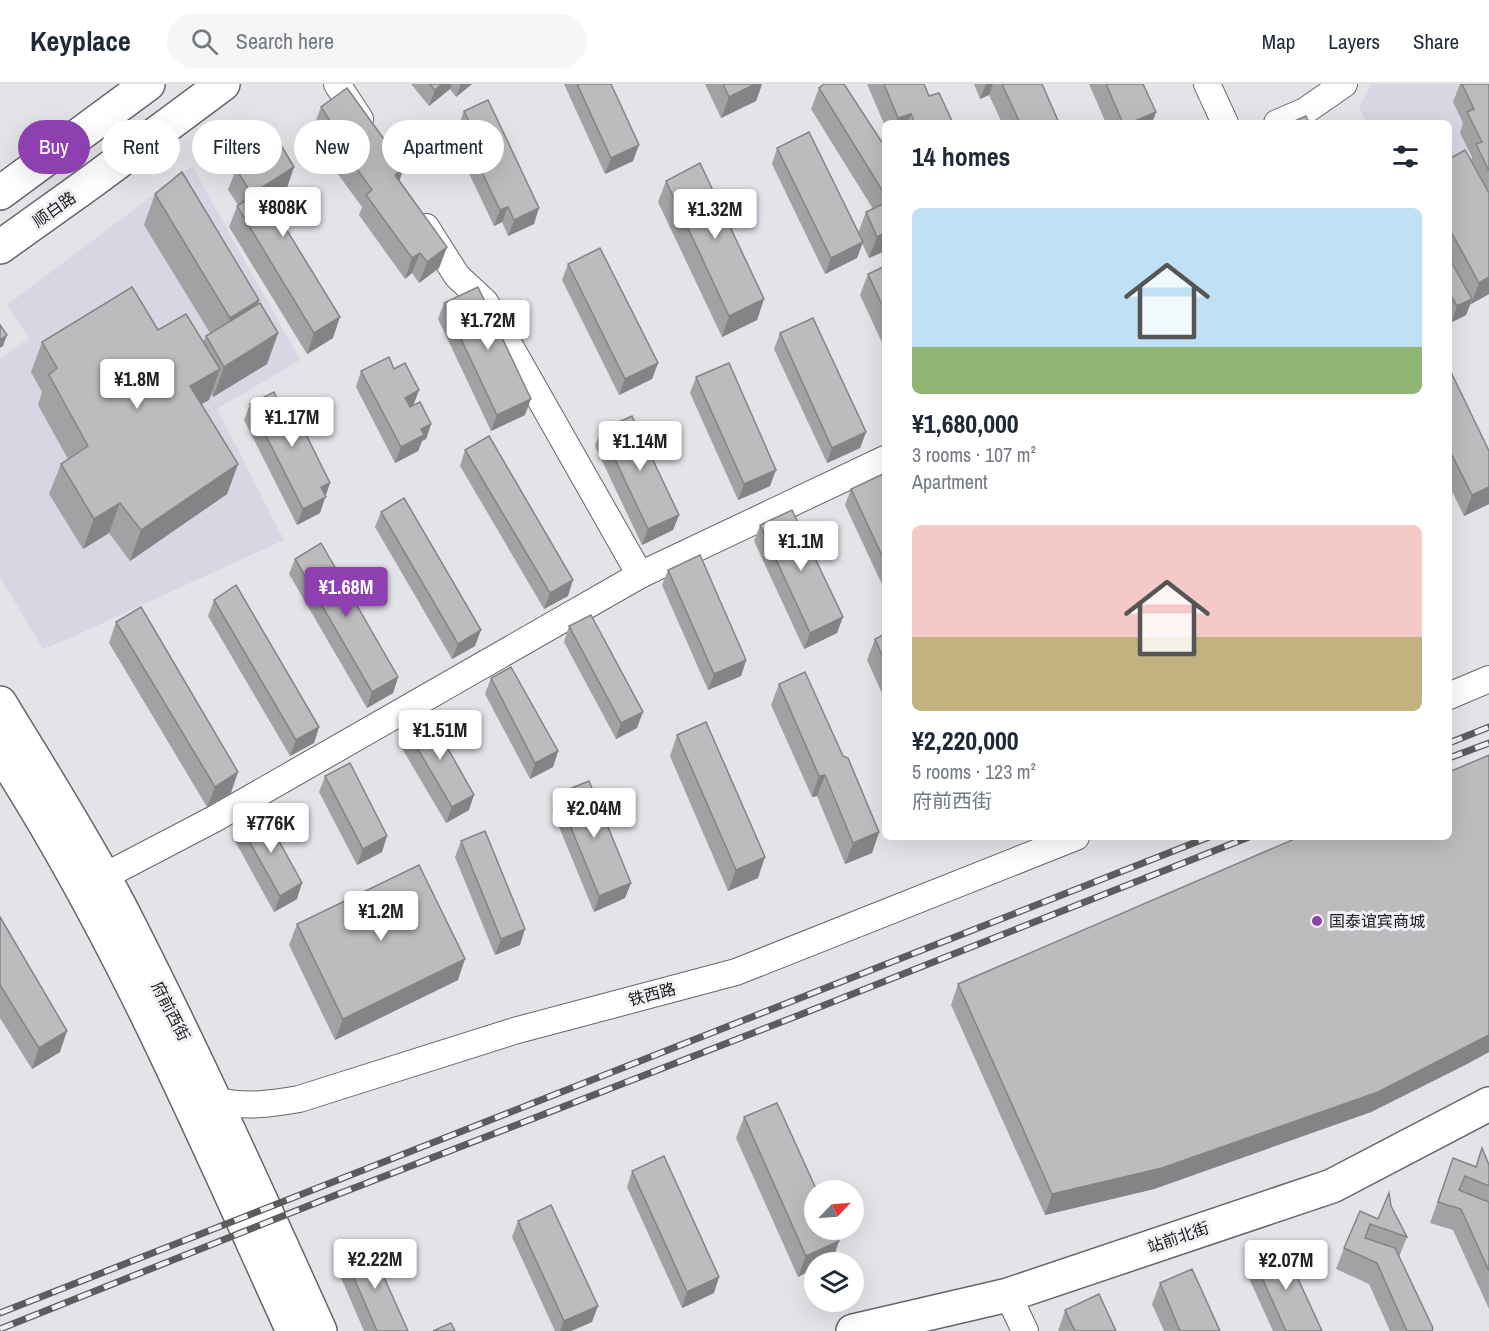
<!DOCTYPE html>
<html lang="en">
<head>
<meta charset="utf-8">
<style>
	:root { --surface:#fff; --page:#f6f6f7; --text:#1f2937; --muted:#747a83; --line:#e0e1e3; --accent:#8e40b0 }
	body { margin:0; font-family:"Archivo Narrow","Noto Sans SC",sans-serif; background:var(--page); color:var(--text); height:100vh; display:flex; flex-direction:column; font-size:22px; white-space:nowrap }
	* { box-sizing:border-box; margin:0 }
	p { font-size:20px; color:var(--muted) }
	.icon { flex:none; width:33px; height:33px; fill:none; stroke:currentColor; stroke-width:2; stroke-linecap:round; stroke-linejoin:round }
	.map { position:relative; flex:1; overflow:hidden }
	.details { position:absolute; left:882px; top:36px; width:570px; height:720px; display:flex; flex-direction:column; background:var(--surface); border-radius:9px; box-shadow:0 6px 24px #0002 }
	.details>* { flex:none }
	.hud { position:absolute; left:18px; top:36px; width:570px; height:54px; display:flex; gap:12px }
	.needle { width:39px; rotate:65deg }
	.controls { position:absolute; left:804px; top:1096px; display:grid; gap:12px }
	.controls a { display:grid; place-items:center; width:60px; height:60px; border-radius:50%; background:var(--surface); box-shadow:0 6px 24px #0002; font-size:30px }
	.price { position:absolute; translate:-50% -51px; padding:0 14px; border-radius:6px; background:#fff; color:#222; font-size:20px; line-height:39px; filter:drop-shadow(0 2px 3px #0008) }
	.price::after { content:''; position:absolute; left:50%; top:36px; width:18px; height:14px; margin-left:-9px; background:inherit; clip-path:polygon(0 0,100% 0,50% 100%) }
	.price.on { background:var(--accent); color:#fff }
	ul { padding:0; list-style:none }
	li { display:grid; align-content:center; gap:12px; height:318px; padding:0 30px }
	li span { display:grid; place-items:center; height:186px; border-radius:9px; color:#555 }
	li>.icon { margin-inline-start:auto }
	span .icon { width:108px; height:108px; fill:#fffc; stroke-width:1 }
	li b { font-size:26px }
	h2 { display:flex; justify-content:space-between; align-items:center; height:72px; padding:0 30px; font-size:26px }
	.chip { padding:0 21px; border-radius:27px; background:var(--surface); box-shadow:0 6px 24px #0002; font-size:21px; line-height:54px }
	.chip.on { background:var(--accent); color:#fff }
	header { display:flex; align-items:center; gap:36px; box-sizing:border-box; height:84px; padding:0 30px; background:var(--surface); border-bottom:2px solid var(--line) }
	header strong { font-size:28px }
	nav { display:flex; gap:33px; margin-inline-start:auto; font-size:21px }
	.search { width:420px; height:54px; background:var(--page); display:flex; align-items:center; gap:15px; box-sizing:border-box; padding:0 21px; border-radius:33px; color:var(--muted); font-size:22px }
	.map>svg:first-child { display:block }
	.built { fill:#d7d7e3 }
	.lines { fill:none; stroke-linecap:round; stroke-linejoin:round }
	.minor-casing { stroke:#66666a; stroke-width:28 }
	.major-casing { stroke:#66666a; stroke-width:36 }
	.minor { stroke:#fff; stroke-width:26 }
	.major { stroke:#fff; stroke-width:33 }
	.rail-casing { stroke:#5b5c5e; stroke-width:7 }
	.rail { stroke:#f1f1f5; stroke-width:4.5; stroke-dasharray:14; stroke-linecap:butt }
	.wall { fill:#a3a1a3 }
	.shaded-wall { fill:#848385 }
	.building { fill:#bdbbbe; stroke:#848385; stroke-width:1.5 }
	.poi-dot { fill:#8e40b0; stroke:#f1f1f5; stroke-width:2 }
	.labels { text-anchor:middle; stroke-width:6; stroke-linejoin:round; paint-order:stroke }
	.street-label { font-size:16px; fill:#1b1b1c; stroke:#f1f1f5 }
	.poi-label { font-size:16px; fill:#1b1b1c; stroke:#f1f1f5; text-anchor:start }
</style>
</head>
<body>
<header>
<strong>Keyplace</strong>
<div class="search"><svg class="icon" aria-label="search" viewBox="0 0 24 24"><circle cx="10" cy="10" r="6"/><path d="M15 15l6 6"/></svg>Search here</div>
<nav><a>Map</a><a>Layers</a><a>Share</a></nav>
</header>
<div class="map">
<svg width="1489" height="1247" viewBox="0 0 1489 1247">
	<rect width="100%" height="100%" fill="#e3e4e8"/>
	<!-- built -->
	<g class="built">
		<path d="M1372,0H1489V127L1449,81V39H1366L1359,23Z"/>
		<path d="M192,82L300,276L217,325L284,456L70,554L43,565L0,493V275L29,254L7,221Z"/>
	</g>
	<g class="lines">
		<defs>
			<g id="minor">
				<path d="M337,0L360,35"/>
				<path d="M1207,0L1225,39"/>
				<path d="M1277,39L1305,27L1344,0"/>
				<path d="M640,491L885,375"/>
				<path d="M1449,612L1489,595"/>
				<path d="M103,793L214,735L640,491L485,218L457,192L426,143"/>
				<path d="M215,1016C243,1024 271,1020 299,1015L514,947L736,888L1076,753"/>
				<path d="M1008,1211L1025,1247"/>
			</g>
			<g id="major">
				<path d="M0,109L148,0"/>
				<path d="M0,163L91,98L223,0"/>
				<path d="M0,619C40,685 82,751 118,819C190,959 255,1103 320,1247"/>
				<path d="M0,667C118,849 203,1050 293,1247"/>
				<path d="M853,1247L1008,1211L1332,1102L1489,1020"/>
			</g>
		</defs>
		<!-- minor casing -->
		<use href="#minor" class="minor-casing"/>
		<!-- major casing -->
		<use href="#major" class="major-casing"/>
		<!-- minor -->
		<use href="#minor" class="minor"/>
		<!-- major -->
		<use href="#major" class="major"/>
		<defs>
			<g id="rail">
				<path d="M1449,659L1489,643"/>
				<path d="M1449,674L1489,659"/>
				<path d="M0,1229L1209,753"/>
				<path d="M0,1245L318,1118L802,930L1249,753"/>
			</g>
		</defs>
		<!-- rail casing -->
		<use href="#rail" class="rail-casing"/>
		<!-- rail -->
		<use href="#rail" class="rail"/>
	</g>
	<!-- wall -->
	<g class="wall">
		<path d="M411,0H472L456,13L450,5L429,22Z"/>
		<path d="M564,0H611L633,77L605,90Z"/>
		<path d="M705,0H762L756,17L721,34Z"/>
		<path d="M867,0H924L929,12L953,39H885V42Z"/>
		<path d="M974,0H1042L1059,39H1002L989,11L980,15Z"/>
		<path d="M1089,0H1143L1156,28L1152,39H1106Z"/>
		<path d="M1460,0H1489V210L1471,220V219L1466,231L1452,238L1449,234V75L1471,76L1472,73L1460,49L1463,39L1453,18Z"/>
		<path d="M819,4L885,63V167L869,174L862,159L857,174L825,190L772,80L777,64L858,149L866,128L873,125L811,25Z"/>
		<path d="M321,23L404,83L399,97L447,163L439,184L419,199L412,189L405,195L359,131L362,123L316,60L319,53L313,44Z"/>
		<path d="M464,27L534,140L508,152L502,138L494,142L456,62L461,49L458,43Z"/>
		<path d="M236,85L287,104L268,116L333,254L307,270L229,143L237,122L238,121L228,106Z"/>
		<path d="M666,97L764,215L757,236L722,253L658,118Z"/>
		<path d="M155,110L259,216L257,221L278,249L267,280L213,313L211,310L209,316L201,320L238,380L227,410L130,477L109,449L83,465L49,410L61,380L68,375L38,321L42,308L31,288L42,258L158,246L203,258L206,252L210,249L144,141Z"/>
		<path d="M568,180L658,279L652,295L619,311L562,196Z"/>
		<path d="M885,182V265L860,211L868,190Z"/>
		<path d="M444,219L525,331L491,347L438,235Z"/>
		<path d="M780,249L866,348L860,364L827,379L774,265Z"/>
		<path d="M1449,284L1489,367V420L1464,432L1449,401Z"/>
		<path d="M394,285L419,306L413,321L431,340L426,355L422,357L418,367L395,379L356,303L361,287Z"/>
		<path d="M696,293L770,402L738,416L690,309Z"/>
		<path d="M279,319L325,412L320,429L297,441L244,336L250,320Z"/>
		<path d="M601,346L679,431L673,446L642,461L595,362Z"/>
		<path d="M465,366L568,512L544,525L460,382Z"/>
		<path d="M885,389V507L845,421L851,405Z"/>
		<path d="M381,428L475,562L452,575L375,443Z"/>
		<path d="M760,441L837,549L804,565L754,457Z"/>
		<path d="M295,475L398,593L393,609L367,624L289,490Z"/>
		<path d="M668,486L746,576L741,592L708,606L662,501Z"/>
		<path d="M214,516L319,643L314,659L290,672L208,532Z"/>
		<path d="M116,538L231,709L207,723L109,559Z"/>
		<path d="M569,542L637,644L616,655L564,558Z"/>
		<path d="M885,550V616L867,576L875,555Z"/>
		<path d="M491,594L558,667L553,683L530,695L485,610Z"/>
		<path d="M779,600L843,672L879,748L872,769L845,780L817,712L812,713L771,621Z"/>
		<path d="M406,645L469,726L446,739L400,661Z"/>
		<path d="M677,651L758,794L728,807L670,672Z"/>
		<path d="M1489,671V968L1465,981L1371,1028L1154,1105L1045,1131L951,921L958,900Z"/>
		<path d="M325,692L382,768L357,781L319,708Z"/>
		<path d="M557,710L631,799L625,814L594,828L552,726Z"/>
		<path d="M240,741L297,815L274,828L235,757Z"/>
		<path d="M461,757L520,861L495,871L455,773Z"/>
		<path d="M0,833L60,968L32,985L0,934Z"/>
		<path d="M297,840L458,896L335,956L289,861Z"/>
		<path d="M744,1033L832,1178L829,1179H814L798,1193L736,1054Z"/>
		<path d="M1482,1064L1489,1081V1225L1453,1146L1430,1139L1453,1074L1476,1082Z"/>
		<path d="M632,1087L714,1209L682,1224L627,1103Z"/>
		<path d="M1391,1122L1407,1153L1399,1173L1432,1247H1390L1369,1200L1336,1185L1344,1164L1360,1127L1378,1135Z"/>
		<path d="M518,1137L592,1238L571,1247H555L512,1153Z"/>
		<path d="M344,1171L408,1247H364L338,1187Z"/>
		<path d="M1253,1174L1322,1247H1273L1247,1190Z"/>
		<path d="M1160,1199L1220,1247H1164L1152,1220Z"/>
		<path d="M1065,1226L1116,1247H1058Z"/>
	</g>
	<!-- shaded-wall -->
	<g class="shaded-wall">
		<path d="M442,0H452L450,5L429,22L435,6Z"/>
		<path d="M461,0H472L456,13Z"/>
		<path d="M755,0H762L756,17L721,34L729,13Z"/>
		<path d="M986,0H993L989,11L980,15Z"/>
		<path d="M1156,28L1152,39H1130Z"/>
		<path d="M911,30L907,39H896L898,34Z"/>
		<path d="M639,61L633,77L605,90L611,74Z"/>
		<path d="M294,83L287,104L253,125L261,104Z"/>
		<path d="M404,83L397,104L395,91Z"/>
		<path d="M508,123L502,138L494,142L500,126Z"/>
		<path d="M539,124L534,140L508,152L514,136Z"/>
		<path d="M885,149V167L869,174L877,153Z"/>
		<path d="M863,158L857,174L825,190L831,174Z"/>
		<path d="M447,163L439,184L419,199L427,178Z"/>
		<path d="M420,169L412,189L405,195L412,174Z"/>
		<path d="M1489,193V210L1471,220L1479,199Z"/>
		<path d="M764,215L757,236L722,253L729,232Z"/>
		<path d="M1472,215L1466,231L1452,238L1457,222Z"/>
		<path d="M259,216L248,247L219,264L230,234Z"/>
		<path d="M340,233L333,254L307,270L314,249Z"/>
		<path d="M278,249L267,280L213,313L224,283Z"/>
		<path d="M7,251L3,262L0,264V256Z"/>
		<path d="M658,279L652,295L619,311L625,295Z"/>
		<path d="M220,285L209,316L179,332L190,302Z"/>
		<path d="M419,306L413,322L399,330L405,314Z"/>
		<path d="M531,315L525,331L491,347L497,331Z"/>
		<path d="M431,340L426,355L422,357L418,367L395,379L401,363L421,345Z"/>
		<path d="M866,348L860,364L827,379L832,364Z"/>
		<path d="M238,380L227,410L130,477L141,446Z"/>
		<path d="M776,386L770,402L738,416L744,400Z"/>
		<path d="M330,399L320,429L297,441L303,425L321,403Z"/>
		<path d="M1489,403V420L1464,432L1472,411Z"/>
		<path d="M120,419L109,449L83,465L94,435Z"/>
		<path d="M679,431L673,446L642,461L648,445Z"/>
		<path d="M573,496L568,512L544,525L550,509Z"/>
		<path d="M843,533L837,549L804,565L810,549Z"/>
		<path d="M481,546L475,562L452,575L458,560Z"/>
		<path d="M746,576L741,592L708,606L714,590Z"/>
		<path d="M398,593L393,609L367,624L372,608Z"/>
		<path d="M643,628L637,644L616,655L621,639Z"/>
		<path d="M319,643L314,659L290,672L296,656Z"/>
		<path d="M558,667L553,683L530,695L535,679Z"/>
		<path d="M238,688L231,709L207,723L215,703Z"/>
		<path d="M825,691L817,712L812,713L819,692Z"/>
		<path d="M474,711L469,726L446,739L452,723Z"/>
		<path d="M879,748L872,769L845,780L853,759Z"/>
		<path d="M387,752L382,768L357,781L363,765Z"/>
		<path d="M765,773L758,794L728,807L736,786Z"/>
		<path d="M302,799L297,815L274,828L280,812Z"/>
		<path d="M631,799L625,814L594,828L599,812Z"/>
		<path d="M525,845L520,861L495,871L501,855Z"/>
		<path d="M465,875L458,896L335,956L343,935Z"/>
		<path d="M67,947L60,968L32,985L39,964Z"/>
		<path d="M1489,951V968L1465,981L1371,1028L1154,1105L1045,1131L1052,1110Z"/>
		<path d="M839,1157L832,1178L829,1179H814V1185L798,1193L806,1172Z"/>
		<path d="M719,1193L714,1209L682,1224L687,1208Z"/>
		<path d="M598,1222L592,1238L571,1247H560L564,1237Z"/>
	</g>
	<!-- building -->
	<g class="building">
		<path d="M430,0H442L435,6Z"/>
		<path d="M577,0H611L639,61L611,74Z"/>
		<path d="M723,0H755L729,13Z"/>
		<path d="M824,0H844L885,63V111L819,4Z"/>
		<path d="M884,0H924L929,12L939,9L953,39H915L911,30L898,34Z"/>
		<path d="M1002,0H1042L1059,39H1020Z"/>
		<path d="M1106,0H1143L1156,28L1130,39H1123Z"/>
		<path d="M1462,0H1489V87L1476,60L1482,58L1467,28L1474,25Z"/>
		<path d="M347,4L404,83L395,91L447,163L427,178L420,169L412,174L366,111L372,106L324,39L329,35L321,23Z"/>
		<path d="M488,16L539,124L514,136L508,123L500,126L462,46L471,42L464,27Z"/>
		<path d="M1306,32L1309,39H1290Z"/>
		<path d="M809,48L863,158L831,174L777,64Z"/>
		<path d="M279,58L294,83L261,104L340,233L314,249L237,122L253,112L236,85Z"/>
		<path d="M1465,66L1489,109V193L1479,199L1449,144V75Z"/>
		<path d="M700,79L764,215L729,232L666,97Z"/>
		<path d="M182,88L259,216L230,234L155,110Z"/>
		<path d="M885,119V149L877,153L866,128Z"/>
		<path d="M600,164L658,279L625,295L568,180Z"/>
		<path d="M1449,174L1472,215L1457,222L1449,208Z"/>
		<path d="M885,182V227L868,190Z"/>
		<path d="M132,203L158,246L186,230L220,285L190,302L238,380L141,446L120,419L94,435L61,380L88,362L49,291L57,284L42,258Z"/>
		<path d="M478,203L531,315L497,331L444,219Z"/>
		<path d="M260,219L278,249L224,283L206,252Z"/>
		<path d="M813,234L866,348L832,364L780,249Z"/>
		<path d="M0,241L7,251L0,256Z"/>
		<path d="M389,273L394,285L405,279L419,306L405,314L410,323L420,318L431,340L421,345L424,351L401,363L361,287Z"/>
		<path d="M729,279L776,386L744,400L696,293Z"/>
		<path d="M1449,284L1489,367V403L1472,411L1449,365Z"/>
		<path d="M274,308L279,319L288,314L330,399L321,403L326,413L303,425L250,320Z"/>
		<path d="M632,332L679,431L648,445L601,346Z"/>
		<path d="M489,352L573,496L550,509L465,366Z"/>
		<path d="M885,389V478L851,405Z"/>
		<path d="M404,414L481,546L458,560L381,428Z"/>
		<path d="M792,426L843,533L810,549L760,441Z"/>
		<path d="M321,459L398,593L372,608L295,475Z"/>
		<path d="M700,471L746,576L714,590L668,486Z"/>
		<path d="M236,501L319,643L296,656L214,516Z"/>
		<path d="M141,523L238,688L215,703L116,538Z"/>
		<path d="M591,531L643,628L621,639L569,542Z"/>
		<path d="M885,550V578L875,555Z"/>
		<path d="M511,583L558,667L535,679L491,594Z"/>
		<path d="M805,588L843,672L848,674L879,748L853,759L825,691L819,692L779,600Z"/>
		<path d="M429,631L474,711L452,723L406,645Z"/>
		<path d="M706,638L765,773L736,786L677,651Z"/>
		<path d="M1489,671V951L1378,1008L1162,1084L1052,1110L958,900L1299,753H1449V688Z"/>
		<path d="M350,679L387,752L363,765L325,692Z"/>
		<path d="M589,697L631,799L599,812L557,710Z"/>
		<path d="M263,728L302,799L280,812L240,741Z"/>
		<path d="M485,747L525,845L501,855L461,757Z"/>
		<path d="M419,781L465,875L343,935L297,840Z"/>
		<path d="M0,833L67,947L39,964L0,901Z"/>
		<path d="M777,1019L817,1107H814V1146H834L839,1157L806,1172L744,1033Z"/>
		<path d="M1482,1064L1489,1081V1102L1465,1092L1459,1106L1489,1118V1187L1461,1125L1438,1118L1453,1074L1476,1083Z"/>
		<path d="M664,1072L719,1193L687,1208L632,1087Z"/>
		<path d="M1389,1109L1391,1122L1407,1153L1370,1140L1365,1154L1395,1164L1433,1244L1432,1247H1407L1377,1179L1344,1164L1360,1127L1378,1135Z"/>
		<path d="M551,1121L598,1222L564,1237L518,1137Z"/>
		<path d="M369,1160L408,1247H377L344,1171Z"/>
		<path d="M1282,1160L1322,1247H1286L1253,1174Z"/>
		<path d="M1192,1185L1220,1247H1180L1160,1199Z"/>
		<path d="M1099,1210L1116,1247H1075L1065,1226Z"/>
		<path d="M451,1239L455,1247H433Z"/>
	</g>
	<!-- markers -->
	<circle class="poi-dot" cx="1317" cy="837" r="6"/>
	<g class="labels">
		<!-- street labels -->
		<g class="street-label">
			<text transform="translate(54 125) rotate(-35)" y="6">顺白路</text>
			<text transform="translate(652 910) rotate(-15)" y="6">铁西路</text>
			<text transform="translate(171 927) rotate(63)" y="6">府前西街</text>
			<text transform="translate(1178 1153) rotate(-19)" y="6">站前北街</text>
		</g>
		<!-- poi labels -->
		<g class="poi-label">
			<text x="1329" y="843">国泰谊宾商城</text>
		</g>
	</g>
</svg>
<div class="controls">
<a><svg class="needle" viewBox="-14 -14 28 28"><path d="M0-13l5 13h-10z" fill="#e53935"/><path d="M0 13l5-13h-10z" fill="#747a83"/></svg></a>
<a><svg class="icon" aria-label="layers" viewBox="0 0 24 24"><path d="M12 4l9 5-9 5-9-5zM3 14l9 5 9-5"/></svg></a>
</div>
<b class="price" style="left:283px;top:154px">¥808K</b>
<b class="price" style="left:715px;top:156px">¥1.32M</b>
<b class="price" style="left:488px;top:267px">¥1.72M</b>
<b class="price" style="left:137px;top:326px">¥1.8M</b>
<b class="price" style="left:292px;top:364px">¥1.17M</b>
<b class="price" style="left:640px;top:388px">¥1.14M</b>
<b class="price" style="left:801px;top:488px">¥1.1M</b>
<b class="price on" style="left:346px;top:534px">¥1.68M</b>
<b class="price" style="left:440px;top:677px">¥1.51M</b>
<b class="price" style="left:594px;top:755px">¥2.04M</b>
<b class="price" style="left:271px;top:770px">¥776K</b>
<b class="price" style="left:381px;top:858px">¥1.2M</b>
<b class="price" style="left:375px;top:1206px">¥2.22M</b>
<b class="price" style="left:1286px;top:1207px">¥2.07M</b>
<div class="hud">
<a class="chip on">Buy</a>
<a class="chip">Rent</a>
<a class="chip">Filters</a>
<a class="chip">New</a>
<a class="chip">Apartment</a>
</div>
<section class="details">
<h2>14 homes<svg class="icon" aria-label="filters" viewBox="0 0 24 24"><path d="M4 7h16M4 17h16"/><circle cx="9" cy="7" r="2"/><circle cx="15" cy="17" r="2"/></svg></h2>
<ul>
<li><span style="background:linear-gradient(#bfe0f5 75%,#8fb573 0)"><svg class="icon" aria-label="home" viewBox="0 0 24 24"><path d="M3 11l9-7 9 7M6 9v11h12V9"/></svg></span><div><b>¥1,680,000</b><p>3 rooms · 107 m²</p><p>Apartment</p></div></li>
<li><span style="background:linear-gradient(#f6c9c9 60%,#c2b280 0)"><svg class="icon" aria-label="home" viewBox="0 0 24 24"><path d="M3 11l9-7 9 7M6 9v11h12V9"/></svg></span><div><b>¥2,220,000</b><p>5 rooms · 123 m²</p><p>府前西街</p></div></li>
</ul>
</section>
</div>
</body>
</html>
